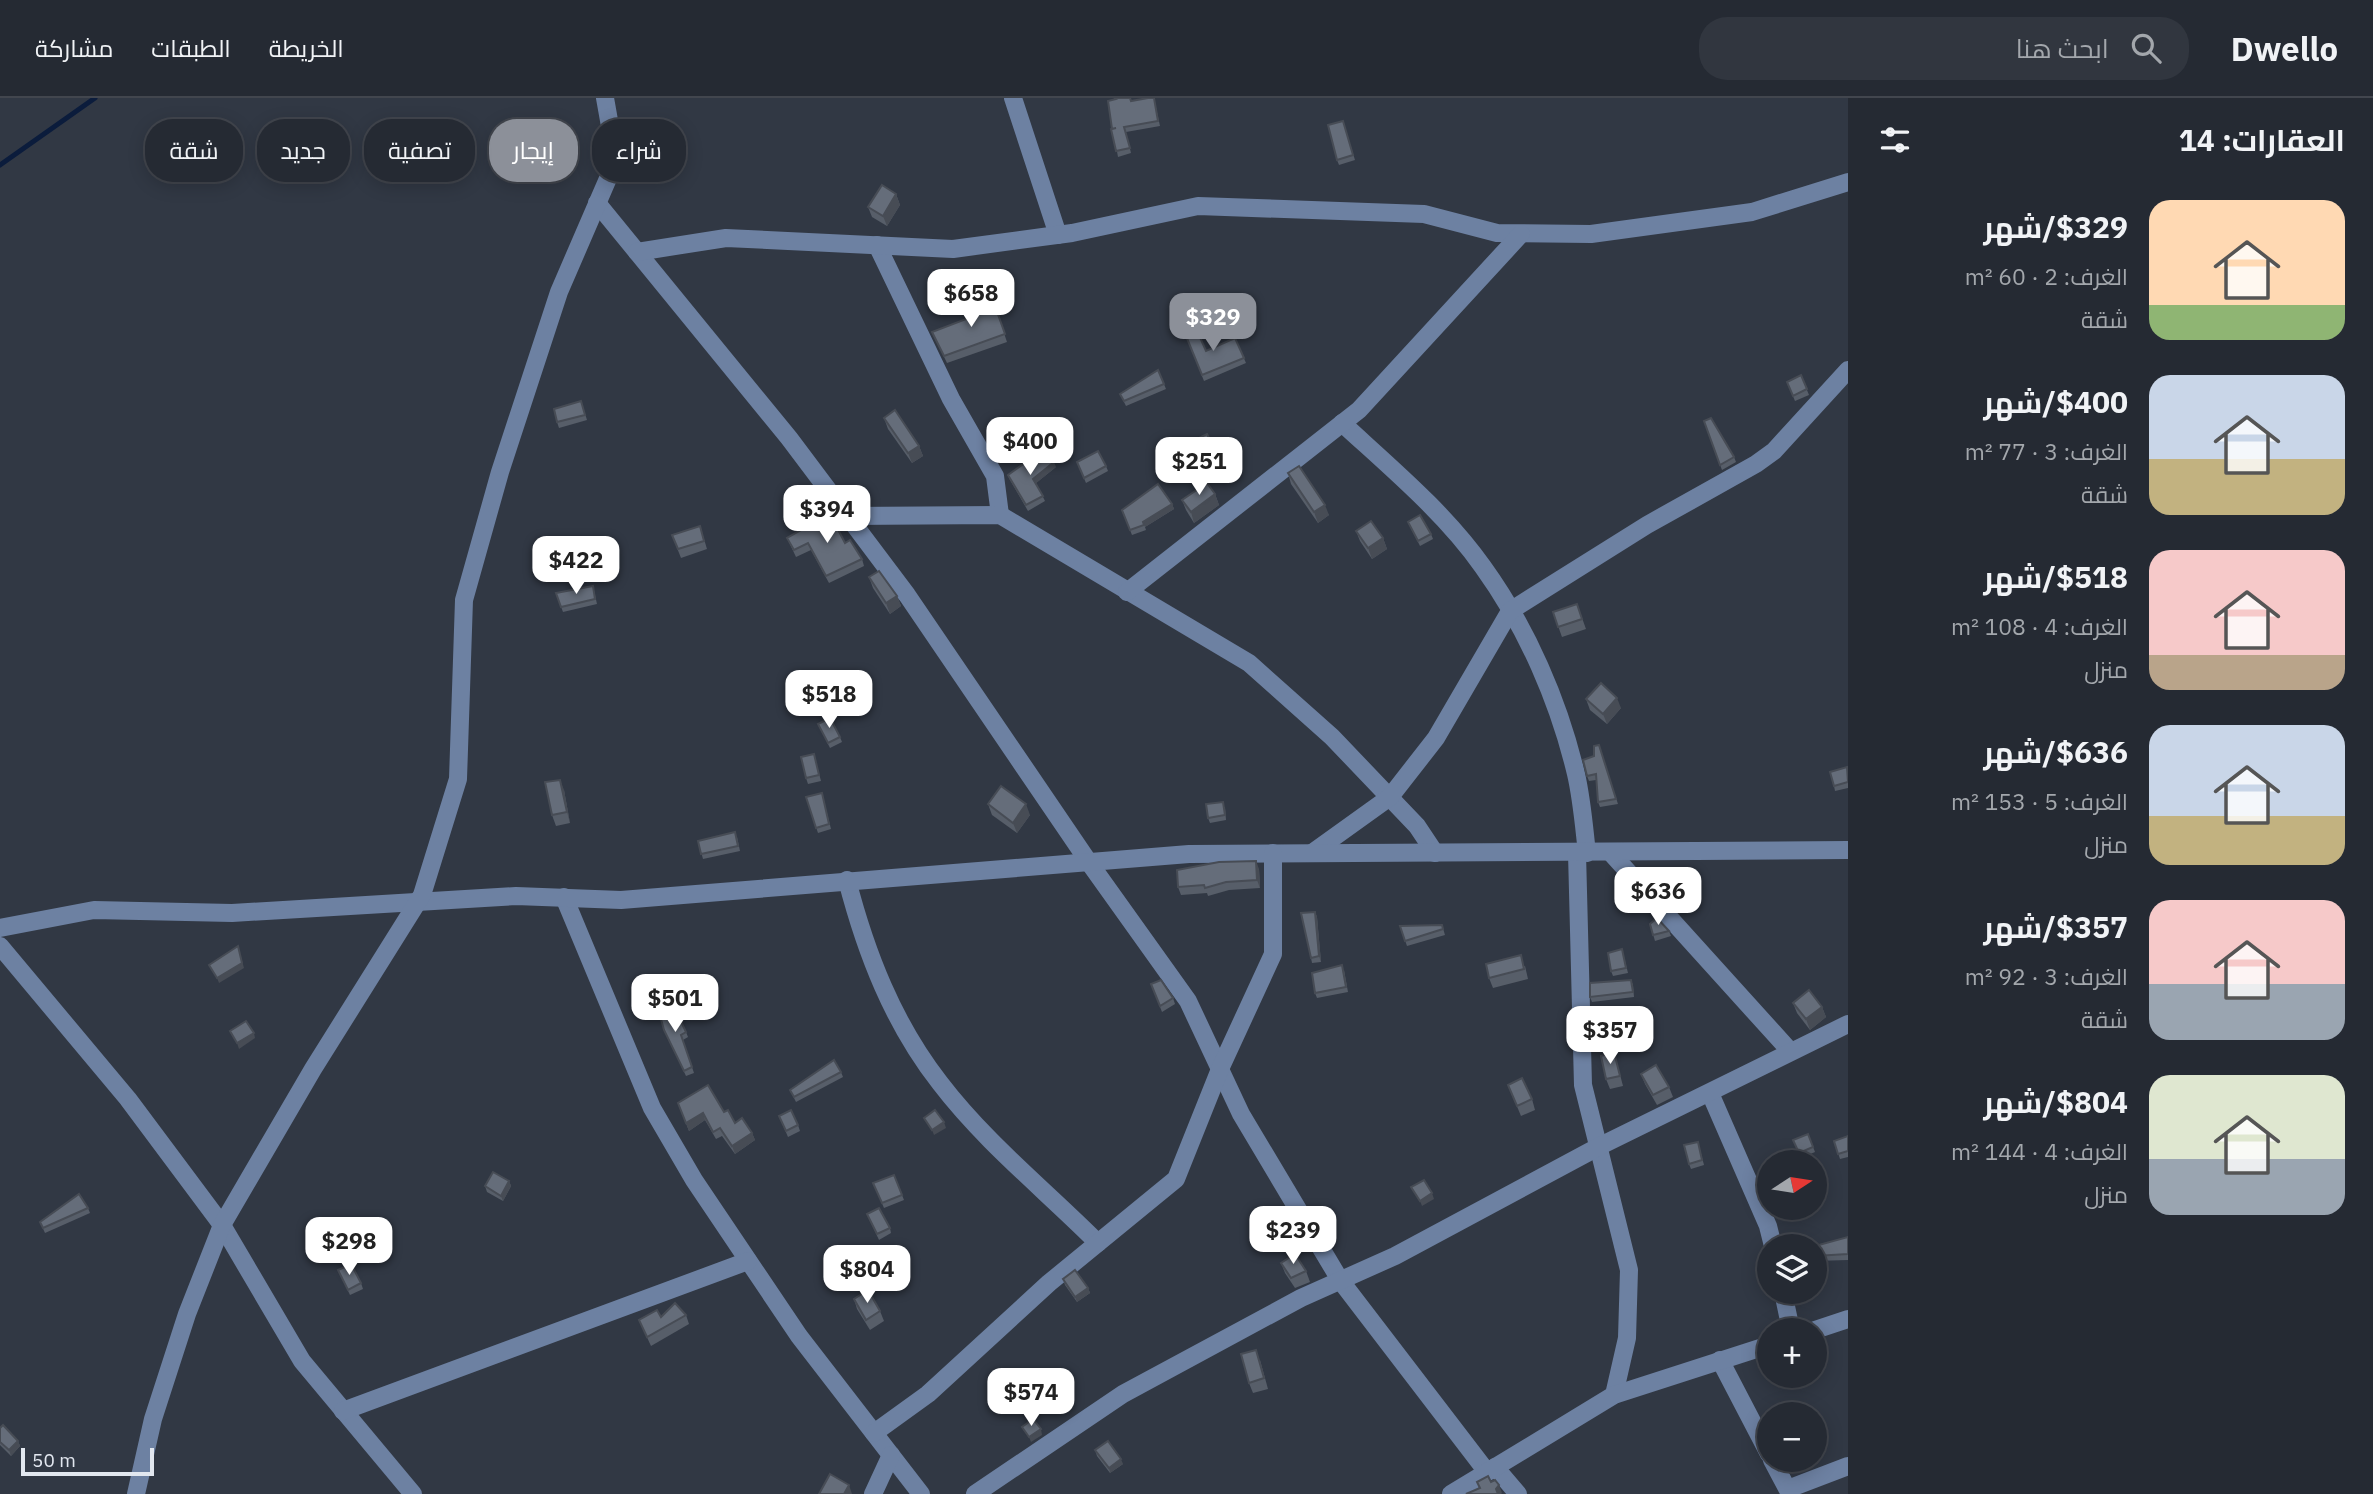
<!DOCTYPE html>
<html lang="ar">
<head>
<meta charset="utf-8">
<style>
	:root { --surface:#252a33; --page:#31363f; --text:#f1f3f6; --muted:#a3a7ac; --line:#42464e; --accent:#8c9099 }
	body { margin:0; font-family:"IBM Plex Sans",Cairo,sans-serif; background:var(--page); color:var(--text); direction:rtl; height:100vh; display:flex; flex-direction:column; font-size:26px; white-space:nowrap }
	* { box-sizing:border-box; margin:0 }
	p { font-size:23px; color:var(--muted) }
	.icon { flex:none; width:38px; height:38px; fill:none; stroke:currentColor; stroke-width:2; stroke-linecap:round; stroke-linejoin:round }
	.map { position:relative; flex:1; overflow:hidden; direction:ltr }
	.sheet { display:flex; flex-direction:column; background:var(--surface); width:525px }
	.sheet>* { flex:none }
	.guide { position:absolute; left:21px; top:21px; width:665px; height:63px; direction:rtl; display:flex; gap:14px }
	.needle { width:46px; rotate:78deg }
	.buttons { position:absolute; left:1757px; top:1052px; display:grid; gap:14px }
	.buttons a { display:grid; place-items:center; width:70px; height:70px; border-radius:50%; background:var(--surface); box-shadow:0 4px 18px #0003,0 0 0 2px var(--line); font-size:35px }
	.scale { position:absolute; left:21px; bottom:18px; width:133px; box-sizing:border-box; padding-left:7px; border:4px solid #e2e7ef; border-top:0; font-size:19px; line-height:24px; white-space:nowrap; color:#e2e7ef; -webkit-text-stroke:5px #313844; paint-order:stroke }
	.price { position:absolute; translate:-50% -60px; padding:0 16px; border-radius:14px; background:#fff; color:#222; font-size:23px; line-height:46px; filter:drop-shadow(0 2px 4px #0008) }
	.price::after { content:''; position:absolute; left:50%; top:42px; width:21px; height:16px; margin-left:-10px; background:inherit; clip-path:polygon(0 0,100% 0,50% 100%) }
	.price.on { background:var(--accent); color:#fff }
	ul { padding:0; list-style:none }
	li { display:flex; align-items:center; gap:21px; height:175px; padding:0 28px }
	li span { display:grid; place-items:center; flex:none; width:196px; height:140px; border-radius:21px; color:#555 }
	li>.icon { margin-inline-start:auto }
	span .icon { width:84px; height:84px; fill:#fffc; stroke-width:1 }
	li b { font-size:30px }
	h2 { display:flex; justify-content:space-between; align-items:center; height:84px; padding:0 28px; font-size:30px }
	.tag { padding:0 24px; border-radius:28px; background:var(--surface); box-shadow:0 4px 18px #0003,0 0 0 2px var(--line); font-size:24px; line-height:63px }
	.tag.on { background:var(--accent); color:#fff }
	header { display:flex; align-items:center; gap:42px; box-sizing:border-box; height:98px; padding:0 35px; background:var(--surface); border-bottom:2px solid var(--line) }
	header strong { font-size:33px }
	nav { display:flex; gap:38px; margin-inline-start:auto; font-size:24px }
	.search { width:490px; height:63px; background:var(--page); display:flex; align-items:center; gap:18px; box-sizing:border-box; padding:0 24px; border-radius:28px; color:var(--muted); font-size:26px }
	main { display:flex; flex:1; min-height:0 }
	.map>svg:first-child { display:block }
	.lines { fill:none; stroke-linecap:round; stroke-linejoin:round }
	.stream { stroke:#0b1c3c; stroke-width:5 }
	.minor { stroke:#6d81a2; stroke-width:18 }
	.wall { fill:#575e69 }
	.shaded-wall { fill:#474c55 }
	.building { fill:#656d7a; stroke:#474c55; stroke-width:2 }
</style>
</head>
<body>
<header>
<strong>Dwello</strong>
<div class="search"><svg class="icon" aria-label="search" viewBox="0 0 24 24"><circle cx="10" cy="10" r="6"/><path d="M15 15l6 6"/></svg>ابحث هنا</div>
<nav><a>الخريطة</a><a>الطبقات</a><a>مشاركة</a></nav>
</header>
<main>
<section class="sheet">
<h2>العقارات: 14<svg class="icon" aria-label="filters" viewBox="0 0 24 24"><path d="M4 7h16M4 17h16"/><circle cx="9" cy="7" r="2"/><circle cx="15" cy="17" r="2"/></svg></h2>
<ul>
<li><span style="background:linear-gradient(#ffd9b3 75%,#8fb573 0)"><svg class="icon" aria-label="home" viewBox="0 0 24 24"><path d="M3 11l9-7 9 7M6 9v11h12V9"/></svg></span><div><b>$329/شهر</b><p>الغرف: 2 · 60 m²</p><p>شقة</p></div></li>
<li><span style="background:linear-gradient(#c9d6e8 60%,#c2b280 0)"><svg class="icon" aria-label="home" viewBox="0 0 24 24"><path d="M3 11l9-7 9 7M6 9v11h12V9"/></svg></span><div><b>$400/شهر</b><p>الغرف: 3 · 77 m²</p><p>شقة</p></div></li>
<li><span style="background:linear-gradient(#f6c9c9 75%,#b9a48a 0)"><svg class="icon" aria-label="home" viewBox="0 0 24 24"><path d="M3 11l9-7 9 7M6 9v11h12V9"/></svg></span><div><b>$518/شهر</b><p>الغرف: 4 · 108 m²</p><p>منزل</p></div></li>
<li><span style="background:linear-gradient(#c9d6e8 65%,#c2b280 0)"><svg class="icon" aria-label="home" viewBox="0 0 24 24"><path d="M3 11l9-7 9 7M6 9v11h12V9"/></svg></span><div><b>$636/شهر</b><p>الغرف: 5 · 153 m²</p><p>منزل</p></div></li>
<li><span style="background:linear-gradient(#f6c9c9 60%,#9aa5b1 0)"><svg class="icon" aria-label="home" viewBox="0 0 24 24"><path d="M3 11l9-7 9 7M6 9v11h12V9"/></svg></span><div><b>$357/شهر</b><p>الغرف: 3 · 92 m²</p><p>شقة</p></div></li>
<li><span style="background:linear-gradient(#dfe7d0 60%,#9aa5b1 0)"><svg class="icon" aria-label="home" viewBox="0 0 24 24"><path d="M3 11l9-7 9 7M6 9v11h12V9"/></svg></span><div><b>$804/شهر</b><p>الغرف: 4 · 144 m²</p><p>منزل</p></div></li>
</ul>
</section>
<div class="map">
<svg width="1848" height="1396" viewBox="0 0 1848 1396">
	<rect width="100%" height="100%" fill="#313844"/>
	<g class="lines">
		<!-- stream -->
		<path class="stream" d="M0,67L95,0"/>
		<!-- minor -->
		<g class="minor">
			<path d="M1013,0L1058,137"/>
			<path d="M597,105L789,340L907,497L1088,763L1188,903L1241,1016L1340,1182L1487,1374"/>
			<path d="M877,147L951,301L995,378L1000,417"/>
			<path d="M637,154L726,140L953,151L1072,135L1198,108L1424,116L1497,135L1591,136L1752,114L1848,84"/>
			<path d="M1342,325C1391,370 1445,415 1483,469C1527,530 1559,604 1576,676C1582,702 1584,729 1587,755"/>
			<path d="M847,418L1000,417L1249,565L1332,639L1417,728L1435,755"/>
			<path d="M1127,494L1359,312L1521,136"/>
			<path d="M1312,755L1390,699L1436,640L1510,513L1647,427L1756,366L1774,353L1848,272"/>
			<path d="M1577,755L1583,987L1629,1172L1627,1240L1614,1297"/>
			<path d="M1611,755L1790,953"/>
			<path d="M847,782C866,855 893,925 940,985C985,1044 1045,1092 1098,1145"/>
			<path d="M564,799L652,1010L694,1082L799,1238L921,1396"/>
			<path d="M0,830L94,812L232,815L516,798L621,802L1189,756L1848,752"/>
			<path d="M0,848L128,1001L222,1127L302,1263L413,1396"/>
			<path d="M1710,995L1768,1128L1773,1148"/>
			<path d="M1783,1194L1791,1232"/>
			<path d="M1815,1232L1848,1221"/>
			<path d="M1720,1262L1769,1356"/>
			<path d="M343,1313L748,1163"/>
			<path d="M874,1335L928,1296L1049,1185L1176,1081L1220,971L1273,856V755"/>
			<path d="M1772,1362L1790,1396"/>
			<path d="M1495,1369L1518,1396"/>
			<path d="M1788,1391L1848,1368"/>
			<path d="M136,1396L153,1321L187,1216L222,1127L313,971L422,797L458,681L464,502L500,374L559,194L616,62L605,0"/>
			<path d="M873,1396L891,1357"/>
			<path d="M975,1396L1123,1296L1301,1200L1395,1158L1600,1048L1848,926"/>
			<path d="M1451,1396L1614,1297L1769,1247"/>
		</g>
	</g>
	<!-- wall -->
	<g class="wall">
		<path d="M1154,0L1160,28L1126,34L1131,55L1118,59L1113,31L1131,3Z"/>
		<path d="M1343,23L1355,62L1339,67L1337,62Z"/>
		<path d="M896,96L900,107L887,128L872,119L868,109Z"/>
		<path d="M991,197L1007,244L947,265L932,234L981,215Z"/>
		<path d="M1184,233L1206,253L1235,240L1246,265L1204,283Z"/>
		<path d="M1158,272L1166,291L1126,308L1120,296Z"/>
		<path d="M1801,277L1809,297L1795,303L1787,284Z"/>
		<path d="M581,303L587,322L559,330L557,324Z"/>
		<path d="M884,320L919,348L923,358L912,365L888,331Z"/>
		<path d="M1704,323L1734,359L1736,364L1722,372Z"/>
		<path d="M1195,342L1213,348L1215,353L1202,359Z"/>
		<path d="M1077,364L1106,368L1108,373L1086,385Z"/>
		<path d="M1056,369L1036,385L1045,403L1028,413L1010,382L1008,377Z"/>
		<path d="M1288,375L1329,417L1318,425L1291,386Z"/>
		<path d="M1215,396L1219,407L1194,425L1186,412L1182,402Z"/>
		<path d="M1172,406L1174,411L1145,429L1146,432L1132,437L1122,412Z"/>
		<path d="M1408,424L1431,436L1433,441L1420,448Z"/>
		<path d="M700,428L707,451L681,460L672,437Z"/>
		<path d="M1356,433L1383,440L1387,451L1372,461L1360,443Z"/>
		<path d="M787,440L845,445L862,461L864,468L829,485L811,452L796,459Z"/>
		<path d="M869,479L897,498L901,508L890,516L873,490Z"/>
		<path d="M593,488L597,506L563,514L556,495Z"/>
		<path d="M1577,506L1586,531L1562,539L1553,514Z"/>
		<path d="M1586,601L1621,610L1607,626L1590,612Z"/>
		<path d="M818,626L840,639L842,644L830,650Z"/>
		<path d="M1599,647L1618,706L1600,709L1598,704L1596,682L1589,683L1587,678Z"/>
		<path d="M814,656L821,683L808,686L806,680Z"/>
		<path d="M1848,672V690L1835,693L1834,688Z"/>
		<path d="M564,692L570,725L556,728L552,717Z"/>
		<path d="M822,695L831,731L818,735L806,699Z"/>
		<path d="M988,706L1030,717L1017,735L992,717Z"/>
		<path d="M1225,709L1226,722L1210,725L1208,720Z"/>
		<path d="M737,739L740,753L703,761L698,743Z"/>
		<path d="M1259,771L1260,790L1229,792L1208,798L1207,795L1181,797L1178,789Z"/>
		<path d="M1315,814L1317,819L1321,864L1312,865L1311,860Z"/>
		<path d="M1650,826L1669,833L1671,838L1655,843Z"/>
		<path d="M1442,827L1445,837L1407,848L1400,828Z"/>
		<path d="M1622,851L1628,875L1613,878L1611,873Z"/>
		<path d="M1525,868L1528,881L1493,890L1489,880Z"/>
		<path d="M1344,872L1348,894L1317,900L1315,895Z"/>
		<path d="M1631,882L1633,887L1634,899L1592,904L1590,899Z"/>
		<path d="M1151,886L1173,900L1175,906L1162,914Z"/>
		<path d="M1793,905L1822,909L1826,919L1810,932L1797,915Z"/>
		<path d="M664,932L686,934L688,939L683,942L694,975L686,978Z"/>
		<path d="M1617,965L1623,988L1610,991L1606,981Z"/>
		<path d="M841,974L843,979L796,1004L790,992Z"/>
		<path d="M1641,976L1669,989L1673,999L1657,1007L1645,986Z"/>
		<path d="M1508,987L1532,1001L1535,1012L1521,1018Z"/>
		<path d="M678,1005L724,1014L735,1025L752,1035L755,1042L735,1056L722,1038L716,1041L705,1022L689,1033Z"/>
		<path d="M779,1018L798,1027L800,1033L788,1039Z"/>
		<path d="M1808,1036L1815,1054L1801,1060L1793,1042Z"/>
		<path d="M1848,1038V1059L1840,1061L1834,1043Z"/>
		<path d="M1698,1044L1704,1067L1691,1071L1689,1066Z"/>
		<path d="M894,1077L904,1102L884,1110L873,1085Z"/>
		<path d="M509,1083L511,1088L503,1103L487,1094L485,1088Z"/>
		<path d="M88,1110L90,1115L45,1135L40,1124Z"/>
		<path d="M867,1116L890,1130L891,1135L879,1142Z"/>
		<path d="M1848,1139V1162L1815,1163V1148Z"/>
		<path d="M1281,1165L1306,1173L1310,1184L1295,1190L1285,1175Z"/>
		<path d="M338,1172L361,1185L363,1191L350,1197Z"/>
		<path d="M1063,1181L1088,1190L1090,1195L1077,1204L1065,1187Z"/>
		<path d="M854,1201L880,1213L884,1223L870,1232L857,1211Z"/>
		<path d="M686,1217L689,1226L651,1248L639,1222Z"/>
		<path d="M1815,1259L1821,1275L1815,1276Z"/>
		<path d="M1260,1262L1268,1291L1253,1295L1249,1285Z"/>
		<path d="M0,1330L18,1343L20,1348L11,1358L0,1347Z"/>
		<path d="M1095,1352L1123,1366L1110,1375L1097,1358Z"/>
	</g>
	<!-- shaded-wall -->
	<g class="shaded-wall">
		<path d="M896,96L900,107L887,128L883,118Z"/>
		<path d="M919,348L923,358L912,365L908,355Z"/>
		<path d="M1054,364L1056,369L1035,386L1033,381Z"/>
		<path d="M1215,396L1219,407L1194,425L1191,414Z"/>
		<path d="M1172,406L1174,411L1145,429L1143,424Z"/>
		<path d="M1325,407L1329,417L1318,425L1314,414Z"/>
		<path d="M1383,440L1387,451L1372,461L1368,450Z"/>
		<path d="M897,498L901,508L890,516L886,505Z"/>
		<path d="M1617,600L1621,610L1607,626L1603,616Z"/>
		<path d="M560,682L564,692L570,725L567,714Z"/>
		<path d="M1026,706L1030,717L1017,735L1013,725Z"/>
		<path d="M1256,763L1259,771L1260,790L1257,782Z"/>
		<path d="M1315,814L1317,819L1321,864L1319,858Z"/>
		<path d="M238,848L244,870L219,885L217,880Z"/>
		<path d="M1822,909L1826,919L1810,932L1806,921Z"/>
		<path d="M254,935L255,940L239,951L237,945Z"/>
		<path d="M703,1015L705,1022L689,1033L686,1025Z"/>
		<path d="M944,1024L946,1030L934,1037L932,1032Z"/>
		<path d="M752,1035L755,1042L735,1056L732,1048Z"/>
		<path d="M509,1083L511,1088L503,1103L501,1098Z"/>
		<path d="M1432,1095L1434,1101L1422,1108L1420,1103Z"/>
		<path d="M1088,1190L1090,1195L1077,1204L1075,1199Z"/>
		<path d="M1041,1331L1042,1337L1031,1344L1029,1339Z"/>
		<path d="M18,1343L20,1348L11,1358L9,1352Z"/>
		<path d="M1121,1361L1123,1366L1110,1375L1109,1370Z"/>
		<path d="M849,1387L852,1396H844Z"/>
		<path d="M1499,1387L1502,1395L1501,1396H1497L1496,1391Z"/>
	</g>
	<!-- building -->
	<g class="building">
		<path d="M1115,0H1130L1131,3L1148,0H1154L1158,23L1124,29L1130,50L1116,53L1111,31L1116,30L1112,31L1108,3L1116,1Z"/>
		<path d="M1343,23L1353,57L1337,62L1328,27Z"/>
		<path d="M882,87L896,96L883,118L868,109Z"/>
		<path d="M991,197L1005,236L944,258L932,234L982,215L977,203Z"/>
		<path d="M1195,228L1206,253L1235,240L1244,260L1202,277L1184,233Z"/>
		<path d="M1158,272L1164,286L1124,303L1120,296Z"/>
		<path d="M1801,277L1807,291L1793,298L1787,284Z"/>
		<path d="M581,303L585,317L557,324L554,311Z"/>
		<path d="M895,312L919,348L908,355L884,320Z"/>
		<path d="M1711,320L1734,359L1720,367L1704,323Z"/>
		<path d="M1207,336L1213,348L1201,354L1195,342Z"/>
		<path d="M1044,351L1054,364L1033,381L1043,398L1026,407L1008,377Z"/>
		<path d="M1098,353L1106,368L1084,380L1077,364Z"/>
		<path d="M1299,368L1325,407L1314,414L1288,375Z"/>
		<path d="M1207,385L1215,396L1191,414L1182,402Z"/>
		<path d="M1158,386L1172,406L1143,424L1144,427L1130,432L1122,412Z"/>
		<path d="M830,416L845,445L850,442L862,461L826,478L808,445L794,452L787,440Z"/>
		<path d="M1420,417L1431,436L1418,443L1408,424Z"/>
		<path d="M1371,423L1383,440L1368,450L1356,433Z"/>
		<path d="M700,428L704,443L678,451L672,437Z"/>
		<path d="M879,473L897,498L886,505L869,479Z"/>
		<path d="M593,488L595,501L561,509L556,495Z"/>
		<path d="M1577,506L1582,521L1558,529L1553,514Z"/>
		<path d="M1601,585L1617,600L1603,616L1586,601Z"/>
		<path d="M830,620L840,639L828,645L818,626Z"/>
		<path d="M1599,647L1616,701L1598,704L1596,676L1587,678L1583,662L1594,658V648Z"/>
		<path d="M814,656L819,677L806,680L801,659Z"/>
		<path d="M1847,669L1848,684L1834,688L1830,674Z"/>
		<path d="M560,682L567,714L552,717L545,684Z"/>
		<path d="M1001,688L1026,706L1013,725L988,706Z"/>
		<path d="M822,695L829,726L816,730L806,699Z"/>
		<path d="M1223,704L1225,717L1208,720L1206,706Z"/>
		<path d="M735,734L738,748L701,756L698,743Z"/>
		<path d="M1256,763L1257,782L1226,784L1205,790L1204,787L1178,789L1177,772L1219,764Z"/>
		<path d="M1315,814L1319,858L1311,860L1301,815Z"/>
		<path d="M1657,820L1669,833L1653,837L1650,826Z"/>
		<path d="M1442,827L1443,831L1405,843L1400,828Z"/>
		<path d="M238,848L242,865L217,880L209,867Z"/>
		<path d="M1622,851L1626,870L1611,873L1608,855Z"/>
		<path d="M1521,857L1524,871L1489,880L1486,866Z"/>
		<path d="M1342,867L1346,889L1315,895L1312,875Z"/>
		<path d="M1161,882L1173,900L1160,908L1151,886Z"/>
		<path d="M1631,882L1633,894L1590,899V885Z"/>
		<path d="M1809,892L1822,909L1806,921L1793,905Z"/>
		<path d="M673,907L686,934L681,937L692,969L684,973L664,932L658,910Z"/>
		<path d="M246,923L254,935L237,945L230,933Z"/>
		<path d="M1614,954L1620,978L1606,981L1601,958Z"/>
		<path d="M834,962L841,974L794,999L790,992Z"/>
		<path d="M1656,967L1669,989L1653,997L1641,976Z"/>
		<path d="M1522,980L1532,1001L1517,1008L1508,987Z"/>
		<path d="M708,987L724,1014L728,1012L735,1025L742,1020L752,1035L732,1048L720,1030L713,1034L703,1015L686,1025L678,1005Z"/>
		<path d="M791,1012L798,1027L786,1033L779,1018Z"/>
		<path d="M935,1012L944,1024L932,1032L924,1020Z"/>
		<path d="M1808,1036L1813,1049L1799,1055L1793,1042Z"/>
		<path d="M1848,1038V1053L1838,1056L1834,1043Z"/>
		<path d="M1698,1044L1702,1062L1689,1066L1684,1047Z"/>
		<path d="M493,1074L509,1083L501,1098L485,1088Z"/>
		<path d="M894,1077L902,1097L882,1105L873,1085Z"/>
		<path d="M1424,1082L1432,1095L1420,1103L1411,1089Z"/>
		<path d="M79,1096L88,1110L43,1130L40,1124Z"/>
		<path d="M879,1110L890,1130L877,1136L867,1116Z"/>
		<path d="M1848,1139V1156L1815,1158V1148Z"/>
		<path d="M1295,1156L1306,1173L1291,1180L1281,1165Z"/>
		<path d="M351,1166L361,1185L348,1192L338,1172Z"/>
		<path d="M1075,1172L1088,1190L1075,1199L1063,1181Z"/>
		<path d="M868,1192L880,1213L866,1222L854,1201Z"/>
		<path d="M675,1205L686,1217L647,1239L639,1222L657,1212L661,1219Z"/>
		<path d="M1256,1252L1264,1280L1249,1285L1241,1256Z"/>
		<path d="M1815,1259L1819,1269L1815,1270Z"/>
		<path d="M1033,1321L1041,1331L1029,1339L1022,1329Z"/>
		<path d="M3,1327L18,1343L9,1352L0,1344V1330Z"/>
		<path d="M1108,1343L1121,1361L1109,1370L1095,1352Z"/>
		<path d="M830,1376L849,1387L844,1396H819Z"/>
		<path d="M1488,1378L1491,1384L1495,1382L1499,1387L1496,1391L1498,1396H1466L1480,1390L1477,1384Z"/>
	</g>
</svg>
<div class="buttons">
<a><svg class="needle" viewBox="-14 -14 28 28"><path d="M0-13l5 13h-10z" fill="#e53935"/><path d="M0 13l5-13h-10z" fill="#a3a7ac"/></svg></a>
<a><svg class="icon" aria-label="layers" viewBox="0 0 24 24"><path d="M12 4l9 5-9 5-9-5zM3 14l9 5 9-5"/></svg></a>
<a>+</a>
<a>−</a>
</div>
<div class="scale">50 m</div>
<b class="price" style="left:971px;top:231px">$658</b>
<b class="price on" style="left:1213px;top:255px">$329</b>
<b class="price" style="left:1030px;top:379px">$400</b>
<b class="price" style="left:1199px;top:399px">$251</b>
<b class="price" style="left:827px;top:447px">$394</b>
<b class="price" style="left:576px;top:498px">$422</b>
<b class="price" style="left:829px;top:632px">$518</b>
<b class="price" style="left:1658px;top:829px">$636</b>
<b class="price" style="left:675px;top:936px">$501</b>
<b class="price" style="left:1610px;top:968px">$357</b>
<b class="price" style="left:1293px;top:1168px">$239</b>
<b class="price" style="left:349px;top:1179px">$298</b>
<b class="price" style="left:867px;top:1207px">$804</b>
<b class="price" style="left:1031px;top:1330px">$574</b>
<div class="guide">
<a class="tag">شراء</a>
<a class="tag on">إيجار</a>
<a class="tag">تصفية</a>
<a class="tag">جديد</a>
<a class="tag">شقة</a>
</div>
</div>
</main>
</body>
</html>
